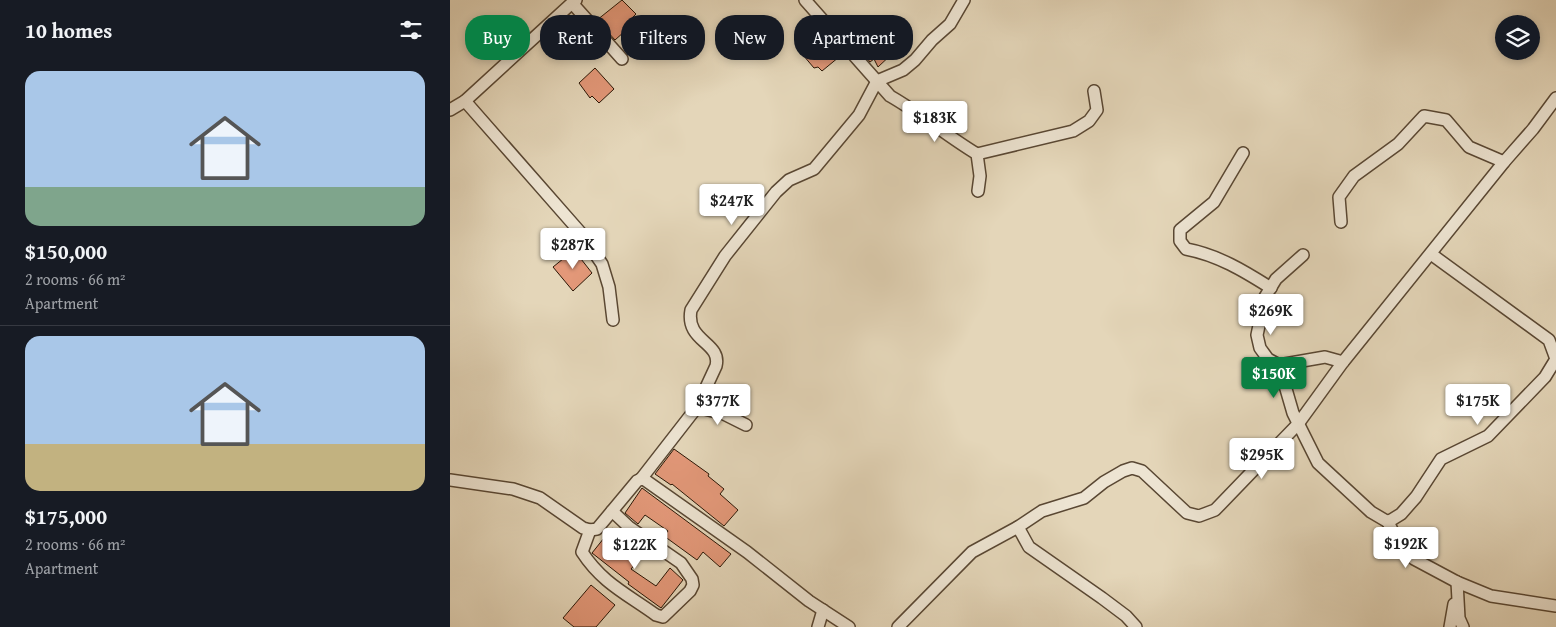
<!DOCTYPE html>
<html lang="en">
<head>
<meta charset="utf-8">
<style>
	:root { --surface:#171b24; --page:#20242c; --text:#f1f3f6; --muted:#9ea1a6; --line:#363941; --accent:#0b8043 }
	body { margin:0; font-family:"Gentium Book Plus",serif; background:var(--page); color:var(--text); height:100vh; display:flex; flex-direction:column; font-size:19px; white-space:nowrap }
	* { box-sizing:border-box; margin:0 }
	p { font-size:16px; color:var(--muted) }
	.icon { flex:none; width:28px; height:28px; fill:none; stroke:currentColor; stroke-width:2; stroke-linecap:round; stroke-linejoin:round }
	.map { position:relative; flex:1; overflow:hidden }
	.drawer { display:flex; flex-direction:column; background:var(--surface); width:450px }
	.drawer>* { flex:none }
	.hud { position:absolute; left:15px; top:15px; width:475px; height:45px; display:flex; gap:10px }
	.fabs { position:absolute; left:1045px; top:15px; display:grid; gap:10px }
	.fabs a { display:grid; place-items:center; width:45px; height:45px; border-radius:50%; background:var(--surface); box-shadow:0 2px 8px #0003; font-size:25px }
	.price { position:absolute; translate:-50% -42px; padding:0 11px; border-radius:5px; background:#fff; color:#222; font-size:16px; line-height:32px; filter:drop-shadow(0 1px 2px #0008) }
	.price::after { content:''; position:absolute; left:50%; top:30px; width:15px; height:11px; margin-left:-8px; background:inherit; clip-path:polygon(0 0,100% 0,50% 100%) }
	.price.active { background:var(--accent); color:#fff }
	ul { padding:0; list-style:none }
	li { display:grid; align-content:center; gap:10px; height:265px; padding:0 25px }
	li+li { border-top:1px solid var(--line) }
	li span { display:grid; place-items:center; height:155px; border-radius:15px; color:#555 }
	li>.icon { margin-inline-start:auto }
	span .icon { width:90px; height:90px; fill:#fffc; stroke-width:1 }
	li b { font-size:21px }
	h2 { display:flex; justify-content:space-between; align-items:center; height:60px; padding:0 25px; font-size:21px }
	.pill { padding:0 18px; border-radius:20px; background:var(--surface); box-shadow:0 2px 8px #0003; font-size:18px; line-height:45px }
	.pill.active { background:var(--accent); color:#fff }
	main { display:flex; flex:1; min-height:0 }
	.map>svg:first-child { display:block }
	.building { fill:#e39879; stroke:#2b1706 }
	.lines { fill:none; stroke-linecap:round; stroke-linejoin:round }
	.minor-casing { stroke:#594733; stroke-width:14 }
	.minor { stroke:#ede4d2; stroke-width:11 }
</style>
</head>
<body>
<main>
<section class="drawer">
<h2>10 homes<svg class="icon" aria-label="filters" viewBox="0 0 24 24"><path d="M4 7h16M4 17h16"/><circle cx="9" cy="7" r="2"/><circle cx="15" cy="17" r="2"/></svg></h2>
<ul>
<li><span style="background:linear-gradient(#a9c7e8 75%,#7fa58c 0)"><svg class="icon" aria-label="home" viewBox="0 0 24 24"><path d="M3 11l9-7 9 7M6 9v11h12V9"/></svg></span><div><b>$150,000</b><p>2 rooms · 66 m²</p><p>Apartment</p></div></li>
<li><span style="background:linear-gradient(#a9c7e8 70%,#c2b280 0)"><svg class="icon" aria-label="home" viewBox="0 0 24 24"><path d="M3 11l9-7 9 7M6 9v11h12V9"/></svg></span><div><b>$175,000</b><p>2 rooms · 66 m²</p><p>Apartment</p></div></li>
</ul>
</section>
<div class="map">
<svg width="1106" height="627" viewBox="0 0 1106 627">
	<rect width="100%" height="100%" fill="#e4d6b9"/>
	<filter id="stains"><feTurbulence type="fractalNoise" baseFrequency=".004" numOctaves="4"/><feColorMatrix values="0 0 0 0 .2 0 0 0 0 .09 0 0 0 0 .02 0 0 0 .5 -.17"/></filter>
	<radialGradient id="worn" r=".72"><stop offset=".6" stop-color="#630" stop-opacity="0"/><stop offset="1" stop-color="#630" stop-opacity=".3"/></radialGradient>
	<!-- building -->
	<g class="building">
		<path d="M172,0L186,14L181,19L184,23L165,40L147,20Z"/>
		<path d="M424,31L444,52L428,67L424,59L420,62L416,57L413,49L409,45Z"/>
		<path d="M372,37L389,57L372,71L368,67L364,68L353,55L357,52L353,47L364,38L367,41Z"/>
		<path d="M145,68L164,89L149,103L142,96L140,98L129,83Z"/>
		<path d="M124,250L142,273L123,291L103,267Z"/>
		<path d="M224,449L259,474L258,476L274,489L270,494L288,510L274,526L222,484L221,485L205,474Z"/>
		<path d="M192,488L281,554L270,567L253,552L247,560L214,536L218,531L195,515L188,524L175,513Z"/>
		<path d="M162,528L175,538L169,546L187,562L181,569L206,586L220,568L233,580L211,608L178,584L179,582L142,553Z"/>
		<path d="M141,585L165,605L146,627H124L113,618Z"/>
	</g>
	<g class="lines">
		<defs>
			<g id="minor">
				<path d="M126,0L122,3L172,59"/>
				<path d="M355,0L440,96C470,113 497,136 527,154L530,176L528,191"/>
				<path d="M15,101L130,232L152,264L159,287L163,320"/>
				<path d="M0,110L15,101L122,3"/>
				<path d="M793,153L764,202L730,230V241L736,249C768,255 794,271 821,288"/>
				<path d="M527,154L623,131L639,121L647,110L644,91"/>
				<path d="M891,222L889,197L904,176L948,144L974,116L996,120L1019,147L1054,162"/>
				<path d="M853,255L826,279L815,297L807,335L810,348L818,359L829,365L875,357L893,362"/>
				<path d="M829,365L843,413L868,463L921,512L938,522L951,514L966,497L991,459L1038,436L1095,377L1106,359L1099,340L981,254"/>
				<path d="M247,407L274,414L296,425"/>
				<path d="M191,479L247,407L266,366C272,342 235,342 241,310L275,256L326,192L339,180L364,169L409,115L427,81L453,70L465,60L482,40L500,24L514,0"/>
				<path d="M0,480L63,489L90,498L133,528L140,530L147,529L187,481L191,479L195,480L297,552L359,601L399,627"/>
				<path d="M938,522L951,548L964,559L1007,582L1041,596L1106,606"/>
				<path d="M568,527L579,547L652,598L676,616L686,627"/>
				<path d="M140,530L132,552C152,583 177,594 206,615L213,617L240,591L243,585L242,579L231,563L179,527L162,511"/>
				<path d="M1007,582L1009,618L1013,627"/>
				<path d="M368,627L373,610"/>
				<path d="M448,627L522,552L568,527L592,511L634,498L654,482L673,471L682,468L692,471L737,513L749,516L765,510L848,424L893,362L1054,162L1083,129L1106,98"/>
				<path d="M1000,627L1004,604"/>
			</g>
		</defs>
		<!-- minor casing -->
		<use href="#minor" class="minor-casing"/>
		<!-- minor -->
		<use href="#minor" class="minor"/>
	</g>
	<rect width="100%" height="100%" filter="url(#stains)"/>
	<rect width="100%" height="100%" fill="url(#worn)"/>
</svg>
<div class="fabs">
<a><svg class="icon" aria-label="layers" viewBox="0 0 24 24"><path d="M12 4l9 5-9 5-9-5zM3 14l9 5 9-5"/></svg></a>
</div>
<b class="price" style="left:485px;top:143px">$183K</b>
<b class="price" style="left:282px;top:226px">$247K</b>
<b class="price" style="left:123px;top:270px">$287K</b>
<b class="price" style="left:821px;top:336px">$269K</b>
<b class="price active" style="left:824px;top:399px">$150K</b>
<b class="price" style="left:268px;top:426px">$377K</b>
<b class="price" style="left:1028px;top:426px">$175K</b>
<b class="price" style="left:812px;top:480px">$295K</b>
<b class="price" style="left:956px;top:569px">$192K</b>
<b class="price" style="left:185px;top:570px">$122K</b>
<div class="hud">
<a class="pill active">Buy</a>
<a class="pill">Rent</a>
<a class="pill">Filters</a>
<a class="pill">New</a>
<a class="pill">Apartment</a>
</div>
</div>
</main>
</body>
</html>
